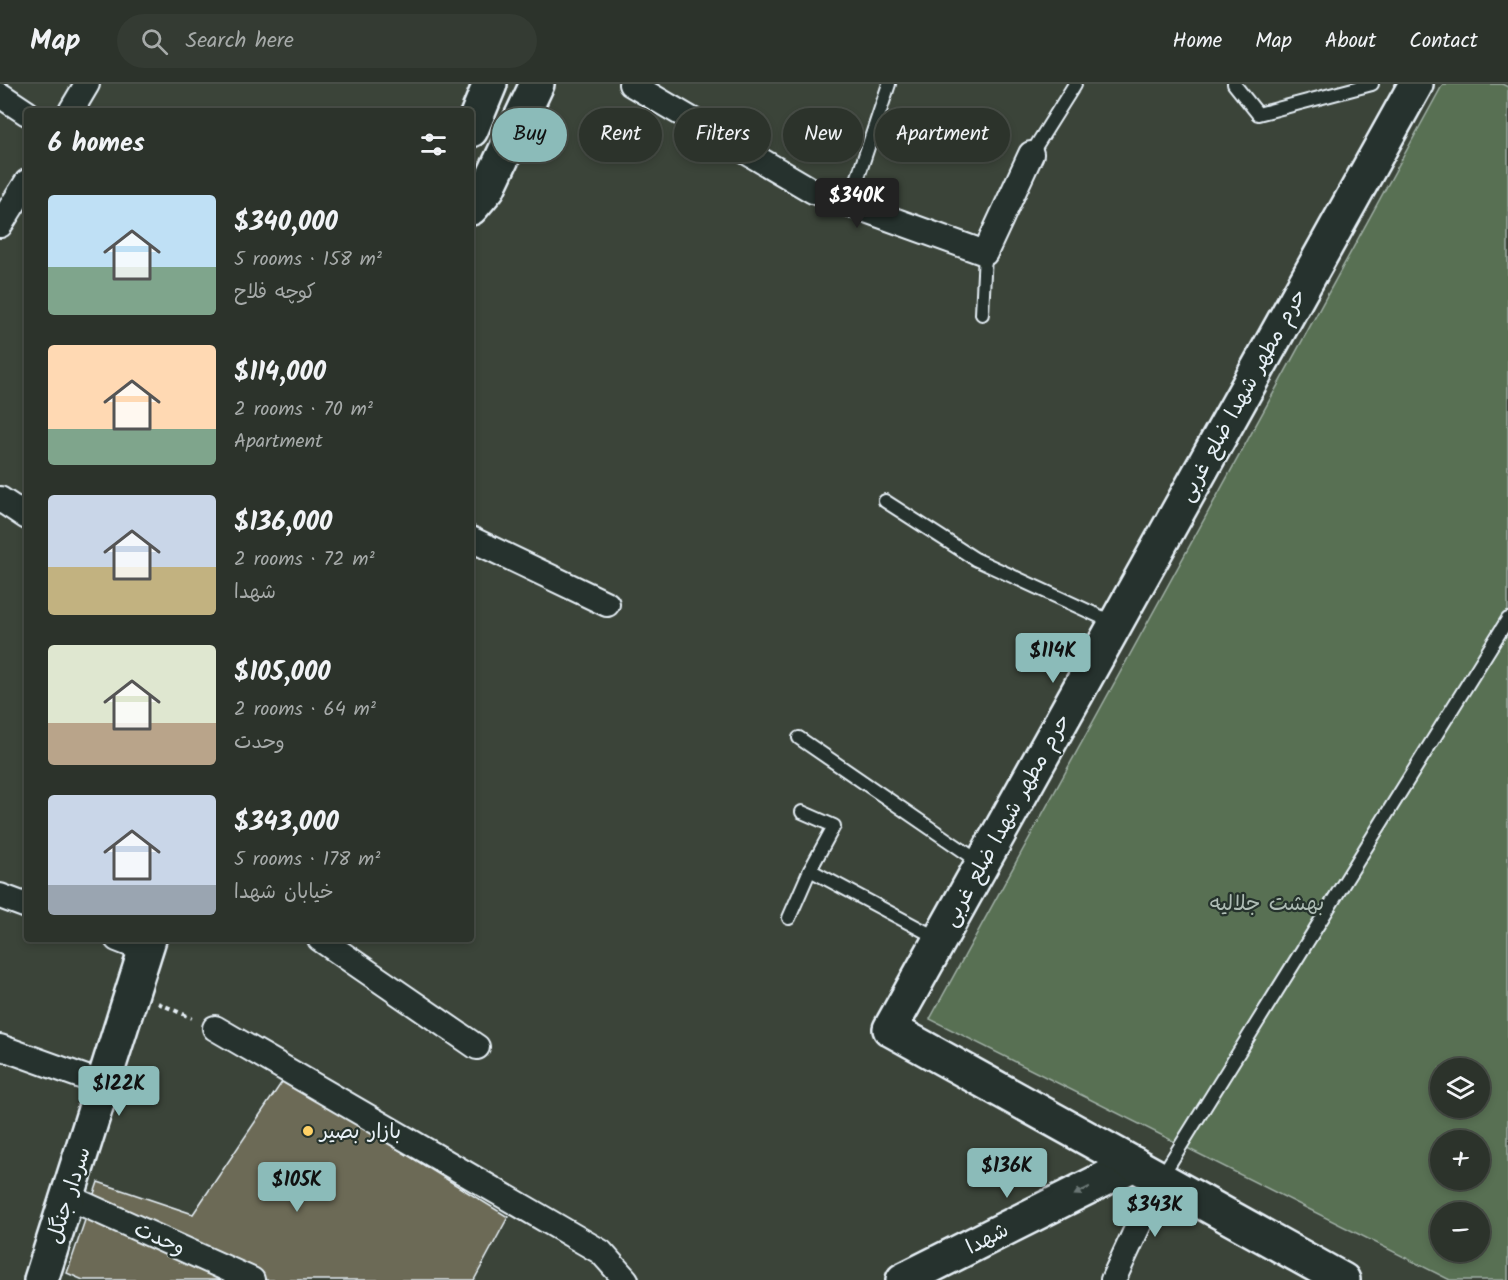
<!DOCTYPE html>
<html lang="en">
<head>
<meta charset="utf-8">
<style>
	:root { --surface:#2c332b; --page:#343b33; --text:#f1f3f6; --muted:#a6aaa9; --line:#484e47; --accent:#8bbbb9 }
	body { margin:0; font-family:Kalam,"Playpen Sans Arabic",sans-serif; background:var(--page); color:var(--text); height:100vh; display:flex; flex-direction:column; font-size:22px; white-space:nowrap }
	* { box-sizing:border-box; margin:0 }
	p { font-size:20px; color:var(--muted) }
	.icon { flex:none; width:33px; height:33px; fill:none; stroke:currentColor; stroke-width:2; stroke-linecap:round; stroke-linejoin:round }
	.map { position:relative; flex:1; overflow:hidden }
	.drawer { position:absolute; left:24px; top:24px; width:450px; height:834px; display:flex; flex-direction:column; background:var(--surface); border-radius:6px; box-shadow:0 3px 9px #0003,0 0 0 2px var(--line) }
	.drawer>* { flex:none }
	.guide { position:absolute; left:492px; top:24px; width:570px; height:54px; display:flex; gap:12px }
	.fabs { position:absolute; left:1430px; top:974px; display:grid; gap:12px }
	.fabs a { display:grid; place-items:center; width:60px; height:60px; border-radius:50%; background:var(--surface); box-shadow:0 3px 9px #0003,0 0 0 2px var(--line); font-size:30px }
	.price { position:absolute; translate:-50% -51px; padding:0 14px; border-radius:6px; background:var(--accent); color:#111; font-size:20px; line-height:39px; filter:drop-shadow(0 2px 3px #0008) }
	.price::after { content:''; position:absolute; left:50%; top:36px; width:18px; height:14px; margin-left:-9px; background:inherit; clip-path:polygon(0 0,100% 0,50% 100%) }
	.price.current { background:#222; color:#fff }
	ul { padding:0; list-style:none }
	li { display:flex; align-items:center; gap:18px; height:150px; padding:0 24px }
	li span { display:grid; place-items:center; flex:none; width:168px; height:120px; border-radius:6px; color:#555 }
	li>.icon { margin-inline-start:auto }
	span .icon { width:72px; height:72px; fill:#fffc; stroke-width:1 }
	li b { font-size:26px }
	h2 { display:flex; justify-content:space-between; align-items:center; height:72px; padding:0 24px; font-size:26px }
	.chip { padding:0 21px; border-radius:27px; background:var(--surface); box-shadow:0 3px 9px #0003,0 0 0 2px var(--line); font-size:21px; line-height:54px }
	.chip.current { background:var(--accent); color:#111 }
	header { display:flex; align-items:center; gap:36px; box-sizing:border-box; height:84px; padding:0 30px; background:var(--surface); border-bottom:2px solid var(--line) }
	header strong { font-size:28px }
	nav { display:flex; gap:33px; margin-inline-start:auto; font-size:21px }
	.search { width:420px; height:54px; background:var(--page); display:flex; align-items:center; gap:15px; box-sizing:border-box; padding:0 21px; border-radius:33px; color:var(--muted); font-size:22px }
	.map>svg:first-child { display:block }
	.green { fill:#596f53; stroke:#a0b0a6; stroke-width:1.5; fill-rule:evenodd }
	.building { fill:#6c6b56; stroke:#e8f1f8; stroke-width:1.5 }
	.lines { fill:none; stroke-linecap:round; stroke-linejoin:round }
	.lane-casing { stroke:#e8f1f8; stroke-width:16 }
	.street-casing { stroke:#e8f1f8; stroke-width:28 }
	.secondary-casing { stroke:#e8f1f8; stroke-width:38 }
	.path { stroke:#e8f1f8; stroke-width:4; stroke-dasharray:4.5 4.5; stroke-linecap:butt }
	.lane { stroke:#26332d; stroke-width:12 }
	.street { stroke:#26332d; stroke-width:24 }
	.secondary { stroke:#26332d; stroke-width:33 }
	.oneway { fill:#6a7674 }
	.poi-dot { fill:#ffd166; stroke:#26332d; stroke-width:2 }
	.labels { text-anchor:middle; stroke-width:4.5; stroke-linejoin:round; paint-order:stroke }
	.street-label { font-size:21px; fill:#e8f1f8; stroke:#26332d }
	.park-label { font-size:21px; fill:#afbdb6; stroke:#26332d }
	.poi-label { font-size:21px; fill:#e8f1f8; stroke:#26332d; text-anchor:start }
</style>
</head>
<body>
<header>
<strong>Map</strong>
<div class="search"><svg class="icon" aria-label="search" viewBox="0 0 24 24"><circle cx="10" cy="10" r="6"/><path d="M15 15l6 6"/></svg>Search here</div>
<nav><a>Home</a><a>Map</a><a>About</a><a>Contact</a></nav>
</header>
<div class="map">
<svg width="1508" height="1196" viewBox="0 0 1508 1196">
	<rect width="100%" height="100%" fill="#3b4439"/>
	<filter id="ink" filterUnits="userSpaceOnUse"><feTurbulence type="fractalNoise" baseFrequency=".0167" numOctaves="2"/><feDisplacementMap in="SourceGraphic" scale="12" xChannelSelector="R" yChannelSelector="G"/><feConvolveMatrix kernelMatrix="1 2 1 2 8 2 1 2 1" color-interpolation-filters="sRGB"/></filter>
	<g filter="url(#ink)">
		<!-- green -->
		<path class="green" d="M1443,0H1502L1508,3V1196H1450L930,935ZM1440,984H1479V1023H1440ZM1440,1056H1479V1095H1440ZM1440,1128H1479V1167H1440Z"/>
		<!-- building -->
		<path class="building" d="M284,995L508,1133L474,1196H83L67,1189L98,1098L193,1130Z"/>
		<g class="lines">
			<defs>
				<g id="lane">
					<path d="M1234,0L1258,30L1372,0"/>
					<path d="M1031,70L1075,0"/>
					<path d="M849,120L889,0"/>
					<path d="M982,230L985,169"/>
					<path d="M885,417L975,475L1114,539"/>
					<path d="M799,654L981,779"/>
					<path d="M802,728L834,742L810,786L939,855"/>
					<path d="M789,834L810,786"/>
					<path d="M1160,1095L1508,535"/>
				</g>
				<g id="street">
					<path d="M631,0L813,107L985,169L1031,70"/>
					<path d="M0,11L27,29"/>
					<path d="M71,27L87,0"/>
					<path d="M0,141L27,98"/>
					<path d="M0,415L27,433"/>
					<path d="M471,455L607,520"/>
					<path d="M0,812L27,822"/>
					<path d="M117,855L145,866"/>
					<path d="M320,855L477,963"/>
					<path d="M215,944L601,1168L626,1196"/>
					<path d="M0,963L103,1000"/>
					<path d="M68,1113L252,1196"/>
					<path d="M1113,1196L1160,1095"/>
				</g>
				<g id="secondary">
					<path d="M471,46L490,0"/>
					<path d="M471,124L488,104L537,0"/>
					<path d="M41,1196L149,855"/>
					<path d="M903,1196L1134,1080"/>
					<path d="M1343,1196L890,945L1416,0"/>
				</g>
			</defs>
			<!-- lane casing -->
			<use href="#lane" class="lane-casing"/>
			<!-- street casing -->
			<use href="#street" class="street-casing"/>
			<!-- secondary casing -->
			<use href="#secondary" class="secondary-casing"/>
			<!-- path -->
			<path class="path" d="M158,919L192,934"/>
			<!-- lane -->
			<use href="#lane" class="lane"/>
			<!-- street -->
			<use href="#street" class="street"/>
			<!-- secondary -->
			<use href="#secondary" class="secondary"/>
		</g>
		<!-- one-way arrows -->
		<defs><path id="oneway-solid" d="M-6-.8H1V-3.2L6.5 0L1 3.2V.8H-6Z" transform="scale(1.5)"/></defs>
		<use class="oneway" href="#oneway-solid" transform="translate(1082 1107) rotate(153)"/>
	</g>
	<!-- markers -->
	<circle class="poi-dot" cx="308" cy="1047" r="6"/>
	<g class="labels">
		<!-- street labels -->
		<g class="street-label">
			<text transform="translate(1242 311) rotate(-61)" y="7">حرم مطهر شهدا ضلع غربی</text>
			<text transform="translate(1006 736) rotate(-61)" y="7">حرم مطهر شهدا ضلع غربی</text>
			<text transform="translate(68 1111) rotate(-72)" y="7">سردار جنگل</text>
			<text transform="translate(160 1154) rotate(24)" y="7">وحدت</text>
			<text transform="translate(987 1154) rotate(-27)" y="7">شهدا</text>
		</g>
		<!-- park labels -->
		<g class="park-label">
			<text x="1267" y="826">بهشت جلالیه</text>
		</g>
		<!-- poi labels -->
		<g class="poi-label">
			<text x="320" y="1054">بازار بصیر</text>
		</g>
	</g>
</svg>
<div class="fabs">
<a><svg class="icon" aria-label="layers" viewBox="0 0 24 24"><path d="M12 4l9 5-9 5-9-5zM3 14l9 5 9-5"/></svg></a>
<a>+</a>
<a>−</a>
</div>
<b class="price current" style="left:857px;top:145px">$340K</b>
<b class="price" style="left:1053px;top:600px">$114K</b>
<b class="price" style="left:119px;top:1033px">$122K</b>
<b class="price" style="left:1007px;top:1115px">$136K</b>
<b class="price" style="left:297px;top:1129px">$105K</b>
<b class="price" style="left:1155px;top:1154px">$343K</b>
<div class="guide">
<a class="chip current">Buy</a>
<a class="chip">Rent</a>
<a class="chip">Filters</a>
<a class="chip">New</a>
<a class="chip">Apartment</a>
</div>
<section class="drawer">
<h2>6 homes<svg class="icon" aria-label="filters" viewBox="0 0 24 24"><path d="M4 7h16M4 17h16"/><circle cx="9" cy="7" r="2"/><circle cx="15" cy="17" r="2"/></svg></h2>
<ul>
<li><span style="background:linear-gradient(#bfe0f5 60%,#7fa58c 0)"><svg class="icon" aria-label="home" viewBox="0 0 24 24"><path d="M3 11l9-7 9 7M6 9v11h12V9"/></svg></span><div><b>$340,000</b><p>5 rooms · 158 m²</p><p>کوچه فلاح</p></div></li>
<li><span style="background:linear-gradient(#ffd9b3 70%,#7fa58c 0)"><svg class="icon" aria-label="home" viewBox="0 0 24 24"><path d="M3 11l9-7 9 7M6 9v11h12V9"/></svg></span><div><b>$114,000</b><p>2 rooms · 70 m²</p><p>Apartment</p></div></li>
<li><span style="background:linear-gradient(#c9d6e8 60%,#c2b280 0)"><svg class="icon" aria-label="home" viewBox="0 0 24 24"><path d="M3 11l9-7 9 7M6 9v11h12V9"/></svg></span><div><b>$136,000</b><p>2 rooms · 72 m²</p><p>شهدا</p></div></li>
<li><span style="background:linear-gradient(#dfe7d0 65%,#b9a48a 0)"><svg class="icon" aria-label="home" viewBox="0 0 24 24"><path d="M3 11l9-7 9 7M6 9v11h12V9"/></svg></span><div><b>$105,000</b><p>2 rooms · 64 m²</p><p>وحدت</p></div></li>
<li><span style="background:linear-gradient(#c9d6e8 75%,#9aa5b1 0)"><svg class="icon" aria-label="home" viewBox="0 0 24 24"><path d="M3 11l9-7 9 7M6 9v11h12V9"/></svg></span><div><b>$343,000</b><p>5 rooms · 178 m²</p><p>خیابان شهدا</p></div></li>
</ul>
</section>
</div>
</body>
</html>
